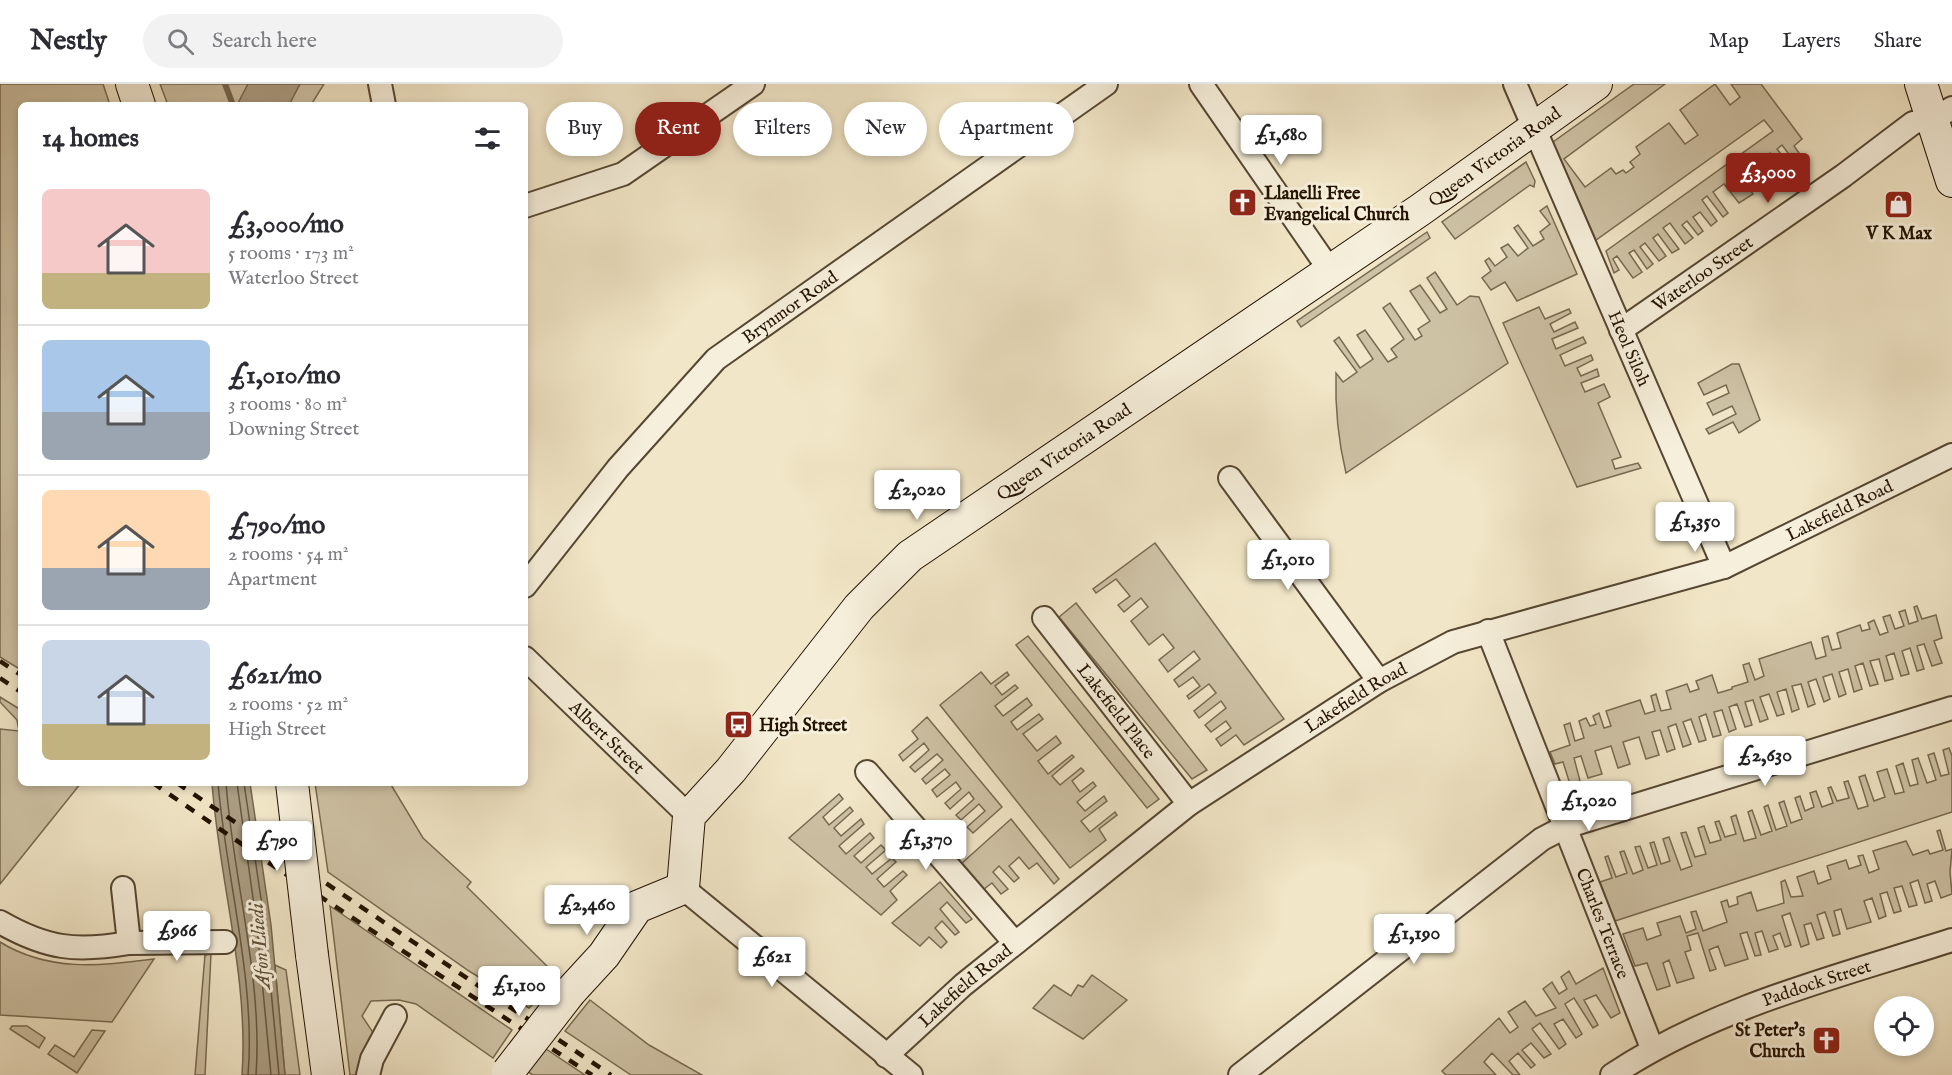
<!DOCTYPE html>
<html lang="en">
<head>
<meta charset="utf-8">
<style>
	:root { --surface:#fff; --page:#f2f2f3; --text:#2b2b33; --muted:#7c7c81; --line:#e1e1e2; --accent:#8f2418 }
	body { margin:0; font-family:"IM FELL English",serif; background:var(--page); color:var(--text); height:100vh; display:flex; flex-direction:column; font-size:22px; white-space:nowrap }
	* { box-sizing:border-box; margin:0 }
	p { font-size:20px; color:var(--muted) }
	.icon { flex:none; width:33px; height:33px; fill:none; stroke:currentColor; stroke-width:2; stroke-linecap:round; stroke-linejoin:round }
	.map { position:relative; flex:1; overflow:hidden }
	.side { position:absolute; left:18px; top:18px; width:510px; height:684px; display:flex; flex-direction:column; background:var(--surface); border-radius:9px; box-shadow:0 3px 9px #0003 }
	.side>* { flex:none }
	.top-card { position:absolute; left:546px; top:18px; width:570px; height:54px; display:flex; gap:12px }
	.fabs { position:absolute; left:1874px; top:912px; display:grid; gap:12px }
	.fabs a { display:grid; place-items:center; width:60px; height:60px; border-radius:50%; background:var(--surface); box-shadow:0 3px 9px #0003; font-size:30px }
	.price { position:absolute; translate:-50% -51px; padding:0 14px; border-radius:6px; background:#fff; color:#222; font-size:20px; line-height:39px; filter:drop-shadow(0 2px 3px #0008) }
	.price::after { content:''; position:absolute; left:50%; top:36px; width:18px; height:14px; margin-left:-9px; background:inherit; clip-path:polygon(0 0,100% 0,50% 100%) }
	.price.selected { background:var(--accent); color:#fff }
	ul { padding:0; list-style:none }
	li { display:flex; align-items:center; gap:18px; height:150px; padding:0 24px }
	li+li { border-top:2px solid var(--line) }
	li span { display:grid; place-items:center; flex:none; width:168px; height:120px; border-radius:9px; color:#555 }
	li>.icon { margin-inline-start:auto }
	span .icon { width:72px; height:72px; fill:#fffc; stroke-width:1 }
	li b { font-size:26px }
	h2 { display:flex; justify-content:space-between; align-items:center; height:72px; padding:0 24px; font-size:26px }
	.tag { padding:0 21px; border-radius:27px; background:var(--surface); box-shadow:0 3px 9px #0003; font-size:21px; line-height:54px }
	.tag.selected { background:var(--accent); color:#fff }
	header { display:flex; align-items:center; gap:36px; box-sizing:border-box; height:84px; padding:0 30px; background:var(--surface); border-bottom:2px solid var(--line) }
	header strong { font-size:28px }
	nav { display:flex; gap:33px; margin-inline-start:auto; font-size:21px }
	.search { width:420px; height:54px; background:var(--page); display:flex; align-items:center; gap:15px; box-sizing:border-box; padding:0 21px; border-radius:33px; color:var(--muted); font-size:22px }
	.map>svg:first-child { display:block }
	.green { fill:#cec2a5; stroke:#786a52; stroke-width:1.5 }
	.water { fill:#ab9e83; stroke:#75664f; stroke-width:1.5 }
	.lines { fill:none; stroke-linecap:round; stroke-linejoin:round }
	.shore { stroke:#675842; stroke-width:1.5 }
	.stream { stroke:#75664f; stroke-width:6 }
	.street-casing { stroke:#564732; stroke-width:26 }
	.secondary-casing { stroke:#231200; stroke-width:34 }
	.street { stroke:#f6efdb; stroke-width:22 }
	.secondary { stroke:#f6efdb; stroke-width:32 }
	.rail { stroke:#231200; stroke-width:4.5; stroke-dasharray:10 10; stroke-linecap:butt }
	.secondary-bridge-casing { stroke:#231200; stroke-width:34; stroke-linecap:butt }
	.secondary-bridge { stroke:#f6efdb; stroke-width:32 }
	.labels { text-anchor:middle; stroke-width:6; stroke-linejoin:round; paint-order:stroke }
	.street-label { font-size:18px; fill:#231200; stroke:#f6efdb }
	.poi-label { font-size:18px; font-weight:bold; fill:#231200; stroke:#f6efdb; text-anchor:start }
	.water-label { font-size:20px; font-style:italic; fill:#60513b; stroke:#f6efdb }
</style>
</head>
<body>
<header>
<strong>Nestly</strong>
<div class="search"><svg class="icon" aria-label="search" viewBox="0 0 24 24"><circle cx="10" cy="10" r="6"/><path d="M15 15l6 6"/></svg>Search here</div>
<nav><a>Map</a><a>Layers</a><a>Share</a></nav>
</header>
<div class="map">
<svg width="1952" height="991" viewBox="0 0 1952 991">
	<rect width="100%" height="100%" fill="#f1e6c7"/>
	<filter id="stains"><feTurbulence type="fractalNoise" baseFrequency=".00333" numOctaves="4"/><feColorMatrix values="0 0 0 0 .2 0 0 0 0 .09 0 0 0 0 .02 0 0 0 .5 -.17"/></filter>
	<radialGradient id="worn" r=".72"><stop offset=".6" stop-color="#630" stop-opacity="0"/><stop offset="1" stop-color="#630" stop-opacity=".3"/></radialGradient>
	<!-- green -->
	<g class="green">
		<path d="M0,0H103L110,21H21V586L0,573Z"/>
		<path d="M160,0H324L311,21H168Z"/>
		<path d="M1634,0H1665L1564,75L1585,103L1611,84L1616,90L1623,86L1626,89L1634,83L1630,78L1640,70L1636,63L1669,39L1685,60L1698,51L1680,26L1715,0L1730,21L1740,13L1731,0H1761L1802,55L1794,62L1804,76L1797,81L1782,61L1777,65L1792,84L1784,89L1770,69L1765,73L1779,93L1772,98L1760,82L1756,86L1767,101L1759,106L1744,88L1740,91L1753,110L1739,119L1724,100L1713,108L1728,129L1723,133L1707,112L1702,116L1717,137L1711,142L1700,128L1693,133L1703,147L1698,151L1687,137L1682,141L1693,154L1685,160L1670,139L1663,144L1679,165L1672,169L1658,150L1653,154L1666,172L1659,177L1645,159L1640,163L1653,180L1647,185L1634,166L1629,169L1642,188L1633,194L1617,172L1613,175L1619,186L1614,189L1606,167L1773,47L1764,36L1596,156L1553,58Z"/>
		<path d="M1526,78L1535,97L1534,103L1530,101L1455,155L1442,138Z"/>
		<path d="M1547,122L1577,190L1517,217L1505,198L1491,206L1482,194L1491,187L1485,177L1489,174L1495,182L1507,173L1501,164L1508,160L1518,172L1528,164L1514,144L1518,141L1533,162L1544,155L1540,148L1550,140L1540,127Z"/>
		<path d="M1427,148L1430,154L1301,243L1297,237Z"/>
		<path d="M1435,188L1457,221L1470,212L1479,213L1508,279L1346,389C1338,356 1335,323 1336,289L1343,298L1357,288L1334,257L1339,253L1360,284L1373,275L1357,251L1365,246L1388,278L1397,273L1391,265L1404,255L1383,224L1390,219L1415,256L1422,252L1418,245L1430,237L1410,207L1420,201L1440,229L1447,225L1427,194Z"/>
		<path d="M1539,223L1545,235L1569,225L1571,229L1550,240L1554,248L1575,238L1578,244L1552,255L1556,265L1583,253L1586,259L1560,271L1565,282L1591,271L1593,276L1577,284L1581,292L1597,285L1599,292L1581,299L1585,308L1604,300L1610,313L1598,319L1621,373L1612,376L1615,385L1638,379L1641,384L1577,403L1503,239Z"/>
		<path d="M1732,280H1739L1760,336L1739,349L1733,338L1709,350L1706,345L1736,330L1732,322L1713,331L1707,319L1729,309L1726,301L1704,311L1698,299Z"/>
		<path d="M1155,459L1284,635L1244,661L1236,651L1221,662L1216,655L1231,644L1226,637L1211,648L1205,641L1226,624L1221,617L1199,634L1194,627L1216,609L1209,600L1189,615L1187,612L1200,602L1193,593L1179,603L1174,596L1200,575L1194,567L1168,588L1159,576L1174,564L1163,550L1149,561L1131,537L1148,523L1141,514L1124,528L1118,521L1130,512L1116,495L1096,509L1093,505Z"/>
		<path d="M1076,519L1207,686L1192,695L1059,533Z"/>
		<path d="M1917,522L1922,535L1936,531L1942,554L1934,557L1942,579L1932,582L1924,560L1917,562L1924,585L1917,587L1910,564L1902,567L1909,590L1901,592L1894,569L1886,572L1893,595L1885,597L1879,575L1870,577L1878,600L1870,602L1863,579L1855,582L1862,605L1854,608L1848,585L1839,588L1846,610L1839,613L1832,590L1823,593L1830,615L1824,618L1816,595L1808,598L1815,620L1808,623L1801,600L1792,602L1799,625L1792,628L1786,605L1777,608L1784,630L1777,632L1769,610L1760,613L1768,635L1760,638L1753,616L1745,618L1752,641L1745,643L1737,620L1729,623L1736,645L1729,648L1722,626L1714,628L1721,651L1713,653L1706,630L1699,633L1706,656L1699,658L1691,635L1683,638L1691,660L1683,663L1676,640L1668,643L1675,665L1667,668L1660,646L1652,648L1659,671L1646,675L1639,653L1623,658L1630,680L1618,684L1611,662L1595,667L1602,690L1588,694L1581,672L1574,674L1580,697L1570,700L1563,678L1555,680L1550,668L1570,661L1564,641L1570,639L1575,657L1584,654L1579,637L1586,634L1590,642L1596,640L1593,632L1599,629L1604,644L1611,642L1606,627L1640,616L1645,630L1655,627L1651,612L1656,610L1661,627L1671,625L1666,607L1687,600L1690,608L1699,605L1696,597L1712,591L1718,609L1732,605V603L1748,598L1743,581L1749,579L1755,596L1764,592L1759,575L1811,558L1816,575L1826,572L1822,554L1828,552L1832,566L1841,564L1837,549L1860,541L1862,547L1870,545L1868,539L1874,536L1880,551L1888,548L1883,533L1890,531L1895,545L1904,542L1899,528L1905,526L1909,540L1918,537L1914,523Z"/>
		<path d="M1028,552L1159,715L1147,724L1016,561Z"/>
		<path d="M981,588L991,600L1007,588L1009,591L995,602L1002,611L1015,601L1018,604L995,622L1003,632L1027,614L1032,621L1011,638L1017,646L1039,630L1043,635L1023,650L1037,667L1056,652L1061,659L1038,677L1048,690L1072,671L1074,673L1052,692L1060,701L1081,684L1084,687L1072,697L1080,708L1093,698L1096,702L1077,718L1085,727L1104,712L1107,717L1081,737L1090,748L1115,728L1117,731L1099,745L1106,756L1070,784L940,621Z"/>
		<path d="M0,613L21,626V699H81L0,800V645L19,647L17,636L0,618Z"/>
		<path d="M927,633L1002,723L973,749L967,743L985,727L979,720L961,736L956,731L974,715L969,708L950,725L945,719L961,705L956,698L937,713L932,706L950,691L945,685L926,700L922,695L943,676L937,670L915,688L910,683L929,666L924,659L903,677L899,671L918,655L912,647Z"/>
		<path d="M1949,664L1952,672V728L1615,837L1600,798L1612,794L1605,773L1608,772L1616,793L1627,789L1620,768L1624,767L1633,790L1643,786L1635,763L1640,762L1648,784L1657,781L1650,759L1654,758L1661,780L1670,777L1663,755L1669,753L1681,786L1692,782L1681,749L1686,748L1695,773L1706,770L1698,744L1704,742L1710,759L1721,756L1715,738L1719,737L1725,753L1736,750L1731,733L1736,731L1744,757L1756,754L1748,728L1752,726L1761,751L1772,747L1764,723L1768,721L1776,746L1787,742L1779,719L1784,717L1791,739L1802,735L1795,714L1800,712L1805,727L1814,723L1810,709L1816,707L1822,723L1833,719L1828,704L1831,703L1837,717L1849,714L1844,698L1848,697L1858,725L1868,722L1859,693L1865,691L1874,717L1885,713L1877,688L1887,685L1895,710L1904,708L1896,682L1903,679L1910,702L1918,700L1912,676L1918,674L1927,699L1936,696L1928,671L1934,669L1941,692L1949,690L1943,666Z"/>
		<path d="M315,699H390L423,754L471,798L467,803L559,894L529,924L469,887L328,788Z"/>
		<path d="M839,710L843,715L823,733L829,741L850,723L853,727L834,744L841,752L861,735L864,740L839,762L846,770L870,749L874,754L854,772L861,779L881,761L886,766L866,783L872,790L892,774L896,778L877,795L884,803L903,787L907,791L890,807L897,816L881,831L789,754Z"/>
		<path d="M1011,735L1059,795L1054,800L1037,779L1029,785L1019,773L1009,782L1019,794L1014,798L999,782L993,788L1008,805L1001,810L992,799L984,805L962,779Z"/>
		<path d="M1940,746L1946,767L1952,765L1950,788L1952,810L1941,814L1935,797L1927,800L1932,817L1925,819L1918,796L1910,799L1917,821L1909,823L1902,802L1894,804L1901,827L1894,829L1887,808L1880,810L1886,832L1879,835L1872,814L1864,817L1871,838L1847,845L1841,825L1834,827L1840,850L1833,852L1825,828L1817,831L1824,854L1817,856L1811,839L1804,841L1809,860L1801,863L1790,829L1782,832L1791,861L1785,863L1780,849L1773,852L1778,865L1769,868L1762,847L1755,849L1761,871L1755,872L1747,848L1740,850L1748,875L1725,882L1718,862L1709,866L1716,885L1710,887L1698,849L1687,852L1691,866L1685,868L1694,894L1677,899L1669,876L1663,879L1670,902L1657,906L1647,879L1635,882L1623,850L1643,844L1647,856L1661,851L1657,839L1680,832L1686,849L1696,845L1691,828L1696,827L1703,847L1727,838L1721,818L1727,816L1729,823L1738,820L1737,813L1751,808L1757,827L1784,819L1781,798L1785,796L1791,813L1803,812L1797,793L1814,787L1818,800L1831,795L1827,782L1846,776L1849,785L1861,781L1858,772L1863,771L1869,789L1879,785L1873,767L1906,757L1913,771L1928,766L1930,770L1943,766L1937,747Z"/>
		<path d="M940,798L972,835L966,839L947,818L940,825L959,848L955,851L942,837L935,844L947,858L941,864L929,853L920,862L892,839Z"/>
		<path d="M330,822L512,946L493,974L416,920L399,916L371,917L362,932L374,950L359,991H350Z"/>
		<path d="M0,858C49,888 99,882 154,875L112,938L0,931Z"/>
		<path d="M211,870L205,991H195L205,871Z"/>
		<path d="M275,881L286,886L300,991H285Z"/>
		<path d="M1603,884L1620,929L1611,934L1596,911L1584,916L1598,941L1593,944L1574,914L1565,920L1582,950L1576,954L1563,935L1554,940L1566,960L1559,965L1540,939L1532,945L1551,970L1544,974L1531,959L1522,966L1535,981L1531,984L1518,969L1509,977L1520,991H1513L1492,969L1484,978L1496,991H1446L1442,987L1499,934L1510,949L1518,943L1508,928L1525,917L1536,932L1556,924L1543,905L1552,898L1559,910L1567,905L1561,893L1569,887L1576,900Z"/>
		<path d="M1092,891L1127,916L1083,955L1033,924L1054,901L1071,912L1078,901L1083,903Z"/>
		<path d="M590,916L649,961L702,991H631L565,947Z"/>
		<path d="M12,942H27L45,954L39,964L10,945Z"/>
		<path d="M92,946L105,947L77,989L48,970L55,961L74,973Z"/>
		<path d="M546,965L585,991H533L528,988Z"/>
	</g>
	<!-- water -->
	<g class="water">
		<path d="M248,0H300L289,21H237Z"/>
		<path d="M212,699H250L271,841L285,991H242C249,894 219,796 212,699Z"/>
	</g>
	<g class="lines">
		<!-- shore -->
		<g class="shore">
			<path d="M218,699C226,793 256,899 248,991"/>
			<path d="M226,699C233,796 263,894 256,991"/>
			<path d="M237,699L257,843L271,991"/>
			<path d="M244,699L265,842L279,991"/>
		</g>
		<!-- stream -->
		<path class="stream" d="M225,0L233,21"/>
		<defs>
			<g id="street">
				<path d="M380,0L384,21"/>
				<path d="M1201,0L1329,185"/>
				<path id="s1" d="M1515,0L1724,483"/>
				<path d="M525,122L623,90L753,0"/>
				<path id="s2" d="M1621,246L1843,92L1913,39L1939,32L1952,24"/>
				<path d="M1230,394L1379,597"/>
				<path id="s3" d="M525,502L618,384L716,275L1106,0"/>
				<path id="s4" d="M1044,534L1189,720"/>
				<path id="s5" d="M1488,547L1652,964"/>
				<path id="s6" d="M525,574L689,732"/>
				<path d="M867,688L1015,859"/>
				<path d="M683,804L911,991"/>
				<path d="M0,838C47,865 76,868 129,859L123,804"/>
				<path d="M129,859L225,858"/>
				<path id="s7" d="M886,972L963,901L1189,720L1379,597L1453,558L1724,483L1952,371"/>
				<path d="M368,991L372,975L395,932"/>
				<path d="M1240,991L1542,755L1565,743L1952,624"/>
				<path id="s8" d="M1612,991C1714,923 1836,893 1952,856"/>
			</g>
			<g id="secondary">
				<path d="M132,0L139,21"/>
				<path d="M1921,0L1952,97"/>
				<path d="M312,871L328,991"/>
				<path id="s9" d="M570,908L604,871L637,823L683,804L689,732L731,686L859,523L910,472L1420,126L1596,0"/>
			</g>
		</defs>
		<!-- street casing -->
		<use href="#street" class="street-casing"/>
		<!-- secondary casing -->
		<use href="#secondary" class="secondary-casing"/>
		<!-- street -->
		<use href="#street" class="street"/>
		<!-- secondary -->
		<use href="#secondary" class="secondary"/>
		<!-- rail -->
		<g class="rail">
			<path d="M0,577L21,591"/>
			<path d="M0,594L21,608"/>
			<path d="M153,699L278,785L592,991"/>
			<path d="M177,699L611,991"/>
		</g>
		<defs>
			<g id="secondary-bridge">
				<path d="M292,699L312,871"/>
				<path d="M508,988L570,908"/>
			</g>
		</defs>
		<!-- secondary-bridge casing -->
		<use href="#secondary-bridge" class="secondary-bridge-casing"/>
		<!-- secondary-bridge -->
		<use href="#secondary-bridge" class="secondary-bridge"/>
	</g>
	<!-- icons -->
	<defs>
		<symbol id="church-square" viewBox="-11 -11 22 22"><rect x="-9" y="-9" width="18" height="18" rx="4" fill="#8f2418" stroke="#f6efdb"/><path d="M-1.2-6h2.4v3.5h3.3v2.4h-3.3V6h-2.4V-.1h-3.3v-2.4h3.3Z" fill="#fff"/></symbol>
		<symbol id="shop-square" viewBox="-11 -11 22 22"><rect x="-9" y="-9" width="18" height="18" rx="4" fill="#8f2418" stroke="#f6efdb"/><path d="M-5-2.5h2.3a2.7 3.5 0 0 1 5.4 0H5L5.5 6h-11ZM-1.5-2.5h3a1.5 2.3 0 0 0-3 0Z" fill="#fff"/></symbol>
		<symbol id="bus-square" viewBox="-11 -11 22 22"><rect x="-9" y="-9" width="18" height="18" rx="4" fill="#8f2418" stroke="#f6efdb"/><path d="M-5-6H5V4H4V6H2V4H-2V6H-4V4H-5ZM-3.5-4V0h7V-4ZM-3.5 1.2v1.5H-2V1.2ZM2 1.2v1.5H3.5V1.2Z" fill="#fff"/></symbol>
	</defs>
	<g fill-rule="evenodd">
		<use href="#church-square" x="1226" y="102" width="33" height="33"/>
		<use href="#shop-square" x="1882" y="104" width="33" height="33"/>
		<use href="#bus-square" x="722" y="624" width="33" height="33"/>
		<use href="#church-square" x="1810" y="940" width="33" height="33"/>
	</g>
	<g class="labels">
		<!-- street labels -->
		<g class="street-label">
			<text dy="6" stroke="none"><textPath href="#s9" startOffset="1280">Queen Victoria Road</textPath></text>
			<text dy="6" stroke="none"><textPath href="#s2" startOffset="99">Waterloo Street</textPath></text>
			<text dy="6" stroke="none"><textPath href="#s3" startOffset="387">Brynmor Road</textPath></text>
			<text dy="6" stroke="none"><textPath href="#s1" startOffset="288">Heol Siloh</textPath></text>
			<text dy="6" stroke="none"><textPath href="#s9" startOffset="758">Queen Victoria Road</textPath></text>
			<text dy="6" stroke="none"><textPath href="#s7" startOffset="1114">Lakefield Road</textPath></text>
			<text dy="6" stroke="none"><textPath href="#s7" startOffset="592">Lakefield Road</textPath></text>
			<text dy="6" stroke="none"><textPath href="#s4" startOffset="118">Lakefield Place</textPath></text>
			<text dy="6" stroke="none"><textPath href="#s6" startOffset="114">Albert Street</textPath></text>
			<text dy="6" stroke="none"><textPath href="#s5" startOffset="314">Charles Terrace</textPath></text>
			<text dy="6" stroke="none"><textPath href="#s8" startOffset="225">Paddock Street</textPath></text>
			<text dy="6" stroke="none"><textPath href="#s7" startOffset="106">Lakefield Road</textPath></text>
		</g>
		<!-- poi labels -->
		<g class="poi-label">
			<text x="1264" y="115">Llanelli Free<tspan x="1264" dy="21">Evangelical Church</tspan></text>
			<text x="1899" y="155" text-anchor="middle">V K Max</text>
			<text x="759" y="647">High Street</text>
			<text x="1805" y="952" text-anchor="end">St Peter's<tspan x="1805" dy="21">Church</tspan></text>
		</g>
		<!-- water labels -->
		<g class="water-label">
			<text transform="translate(259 862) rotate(-95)" y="7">Afon Lliedi</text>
		</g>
	</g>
	<rect width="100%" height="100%" filter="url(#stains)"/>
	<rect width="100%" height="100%" fill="url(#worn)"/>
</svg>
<div class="fabs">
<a><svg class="icon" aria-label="locate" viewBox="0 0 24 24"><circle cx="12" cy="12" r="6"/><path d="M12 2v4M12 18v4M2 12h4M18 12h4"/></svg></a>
</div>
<b class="price" style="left:1281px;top:82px">£1,680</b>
<b class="price selected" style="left:1768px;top:120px">£3,000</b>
<b class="price" style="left:917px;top:437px">£2,020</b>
<b class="price" style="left:1695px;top:469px">£1,350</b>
<b class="price" style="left:1288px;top:507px">£1,010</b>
<b class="price" style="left:1765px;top:703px">£2,630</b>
<b class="price" style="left:1589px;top:748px">£1,020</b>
<b class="price" style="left:926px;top:787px">£1,370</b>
<b class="price" style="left:277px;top:788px">£790</b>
<b class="price" style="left:587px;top:852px">£2,460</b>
<b class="price" style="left:177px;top:878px">£966</b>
<b class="price" style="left:1414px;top:881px">£1,190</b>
<b class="price" style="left:772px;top:904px">£621</b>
<b class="price" style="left:519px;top:933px">£1,100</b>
<div class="top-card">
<a class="tag">Buy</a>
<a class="tag selected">Rent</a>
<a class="tag">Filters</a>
<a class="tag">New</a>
<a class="tag">Apartment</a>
</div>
<section class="side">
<h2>14 homes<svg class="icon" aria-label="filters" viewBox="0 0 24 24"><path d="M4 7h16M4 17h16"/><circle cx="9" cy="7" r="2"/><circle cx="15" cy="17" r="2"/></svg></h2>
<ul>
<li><span style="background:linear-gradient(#f6c9c9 70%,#c2b280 0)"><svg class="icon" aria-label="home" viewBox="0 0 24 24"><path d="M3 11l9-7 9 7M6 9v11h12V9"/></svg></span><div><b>£3,000/mo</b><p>5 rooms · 173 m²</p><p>Waterloo Street</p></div></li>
<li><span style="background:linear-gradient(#a9c7e8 60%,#9aa5b1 0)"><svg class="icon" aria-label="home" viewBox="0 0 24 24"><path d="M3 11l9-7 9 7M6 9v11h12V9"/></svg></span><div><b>£1,010/mo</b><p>3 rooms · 80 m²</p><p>Downing Street</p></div></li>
<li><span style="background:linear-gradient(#ffd9b3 65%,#9aa5b1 0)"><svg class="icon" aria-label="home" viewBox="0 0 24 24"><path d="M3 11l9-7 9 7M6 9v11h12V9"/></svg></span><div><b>£790/mo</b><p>2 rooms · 54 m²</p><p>Apartment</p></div></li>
<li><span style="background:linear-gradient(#c9d6e8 70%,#c2b280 0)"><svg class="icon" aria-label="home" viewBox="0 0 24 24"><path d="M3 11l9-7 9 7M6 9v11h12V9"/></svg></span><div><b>£621/mo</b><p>2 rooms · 52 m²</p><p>High Street</p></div></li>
</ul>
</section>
</div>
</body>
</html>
